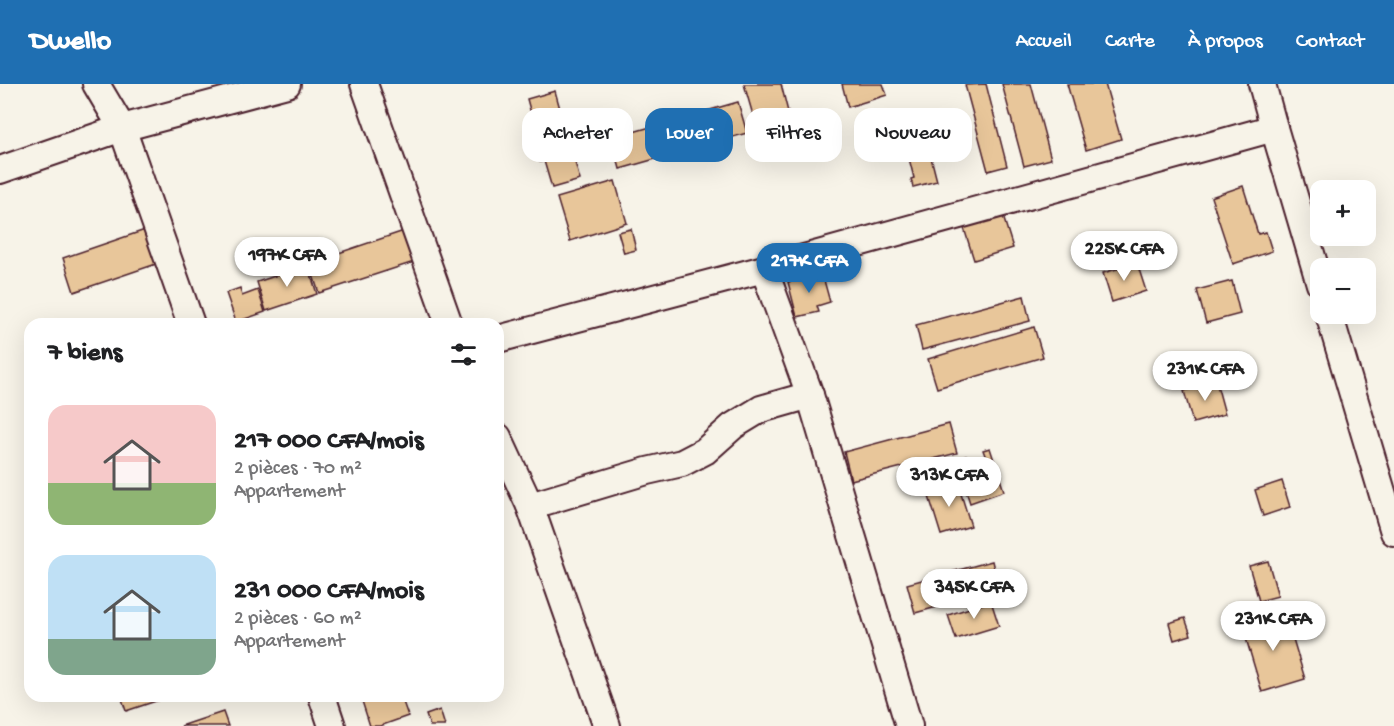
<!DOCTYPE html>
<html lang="fr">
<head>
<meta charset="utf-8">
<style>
	:root { --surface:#fff; --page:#f2f2f2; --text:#202124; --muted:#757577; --accent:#1f6fb2 }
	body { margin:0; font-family:"Gochi Hand",sans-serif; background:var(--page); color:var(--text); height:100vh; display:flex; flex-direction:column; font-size:22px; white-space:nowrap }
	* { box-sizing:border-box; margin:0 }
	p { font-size:20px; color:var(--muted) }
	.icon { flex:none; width:33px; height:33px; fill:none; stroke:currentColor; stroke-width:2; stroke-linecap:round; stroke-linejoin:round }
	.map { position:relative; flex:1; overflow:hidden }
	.panel { position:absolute; left:24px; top:234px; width:480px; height:384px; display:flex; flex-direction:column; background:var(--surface); border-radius:18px; box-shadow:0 6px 24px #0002 }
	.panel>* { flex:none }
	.banner { position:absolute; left:522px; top:24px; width:570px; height:54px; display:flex; gap:12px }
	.tools { position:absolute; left:1310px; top:96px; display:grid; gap:12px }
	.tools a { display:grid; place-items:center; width:66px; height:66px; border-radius:12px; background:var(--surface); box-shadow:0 6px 24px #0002; font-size:30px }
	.price { position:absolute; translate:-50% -51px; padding:0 14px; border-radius:21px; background:#fff; color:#222; font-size:20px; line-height:39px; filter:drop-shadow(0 2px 3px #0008) }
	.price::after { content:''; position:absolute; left:50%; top:36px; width:18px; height:14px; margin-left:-9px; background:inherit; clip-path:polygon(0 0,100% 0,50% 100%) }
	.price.selected { background:var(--accent); color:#fff }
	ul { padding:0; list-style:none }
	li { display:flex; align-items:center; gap:18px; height:150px; padding:0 24px }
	li span { display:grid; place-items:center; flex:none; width:168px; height:120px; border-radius:18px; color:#555 }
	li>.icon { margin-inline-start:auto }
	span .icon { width:72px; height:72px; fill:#fffc; stroke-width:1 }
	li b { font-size:26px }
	h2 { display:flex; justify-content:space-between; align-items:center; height:72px; padding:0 24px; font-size:26px }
	.tag { padding:0 21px; border-radius:18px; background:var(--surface); box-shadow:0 6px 24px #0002; font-size:21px; line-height:54px }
	.tag.selected { background:var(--accent); color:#fff }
	header { display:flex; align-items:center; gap:36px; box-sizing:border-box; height:84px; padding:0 30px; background:var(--accent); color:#fff }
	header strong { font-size:28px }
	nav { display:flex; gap:33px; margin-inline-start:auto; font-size:21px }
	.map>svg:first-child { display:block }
	.building { fill:#e8c69a; stroke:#4a1f2b; stroke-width:1.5 }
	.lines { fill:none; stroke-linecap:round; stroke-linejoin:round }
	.street-casing { stroke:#4a1f2b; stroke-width:30 }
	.street { stroke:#f7f3e8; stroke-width:26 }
</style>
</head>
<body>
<header>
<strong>Dwello</strong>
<nav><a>Accueil</a><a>Carte</a><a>À propos</a><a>Contact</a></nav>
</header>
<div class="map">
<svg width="1394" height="642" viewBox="0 0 1394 642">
	<rect width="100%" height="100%" fill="#f7f3e8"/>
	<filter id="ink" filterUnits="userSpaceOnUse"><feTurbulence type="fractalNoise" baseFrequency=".0167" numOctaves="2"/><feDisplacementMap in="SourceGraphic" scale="12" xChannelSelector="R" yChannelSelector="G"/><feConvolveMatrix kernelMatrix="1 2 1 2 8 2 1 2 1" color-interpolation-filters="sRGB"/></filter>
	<g filter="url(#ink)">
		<!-- building -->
		<g class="building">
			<path d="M744,0H781L790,36L757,45Z"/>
			<path d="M842,0H883L887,11L848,23Z"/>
			<path d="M986,0L1007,82L988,87L965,1Z"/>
			<path d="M1002,0H1031L1051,75L1024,82Z"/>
			<path d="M1067,0H1105L1121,55L1086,66Z"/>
			<path d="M555,7L580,96L552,104L544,77L540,78L537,68L542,67L537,49L532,51L528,39L533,37L527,15Z"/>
			<path d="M738,18L747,49L620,85L612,54Z"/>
			<path d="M917,29L920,44L908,47L904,31Z"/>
			<path d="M924,46L937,97L913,103L911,95L914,94L903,51Z"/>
			<path d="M615,97L627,139L570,157L557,114Z"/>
			<path d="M1243,102L1258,150L1266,148L1272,167L1233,180L1211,113Z"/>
			<path d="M1003,132L1013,164L974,176L964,144Z"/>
			<path d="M151,144L162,178L74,208L63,174Z"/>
			<path d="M631,145L636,166L624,169L618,148Z"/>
			<path d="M404,147L414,178L319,209L309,179Z"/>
			<path d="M1137,179L1146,207L1112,218L1103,189Z"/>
			<path d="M308,181L317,210L266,227L257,198Z"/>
			<path d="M822,189L830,218L817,222L819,228L797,233L788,198Z"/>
			<path d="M1232,197L1240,230L1206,239L1197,206Z"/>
			<path d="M240,204L242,212L258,206L265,228L236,238L226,209Z"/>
			<path d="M1024,212L1030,237L922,266L916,241Z"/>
			<path d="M1034,243L1043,273L937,304L928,275Z"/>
			<path d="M1216,297L1225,330L1193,339L1184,307Z"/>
			<path d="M949,340L957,369L851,396L844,368Z"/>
			<path d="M990,364L1004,407L970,419L956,376L966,372L969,380L986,374L983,366Z"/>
			<path d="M957,397L971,442L941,451L927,406Z"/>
			<path d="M1282,397L1290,423L1263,432L1255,406Z"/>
			<path d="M992,477L999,506L915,529L907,500Z"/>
			<path d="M1268,477L1278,512L1259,517L1249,482Z"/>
			<path d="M991,517L999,542L956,555L948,531Z"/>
			<path d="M1285,528L1305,595L1262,608L1242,541Z"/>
			<path d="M1185,534L1191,551L1174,556L1169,539Z"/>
			<path d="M121,612H171L126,627Z"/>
			<path d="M365,612H401L408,632L380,642H370L361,614Z"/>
			<path d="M440,626L445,642H430L426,631Z"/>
			<path d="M223,628L228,642H181Z"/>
		</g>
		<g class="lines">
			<defs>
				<g id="street">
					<path d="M96,0L122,44L191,240"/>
					<path d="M364,0L449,240"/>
					<path d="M1274,44L1320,200"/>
					<path d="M0,86L122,44L287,0"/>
					<path d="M764,185L810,311L909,642"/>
					<path d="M1329,230L1394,448"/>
					<path d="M498,255L764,185L1274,44L1262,0"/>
					<path d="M498,353L530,422L607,642"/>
					<path d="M530,422L647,387L682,379L705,367L733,342L761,325L810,311"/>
					<path d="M322,612L332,642"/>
				</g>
			</defs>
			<!-- street casing -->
			<use href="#street" class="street-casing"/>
			<!-- street -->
			<use href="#street" class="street"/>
		</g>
	</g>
</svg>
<div class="tools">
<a>+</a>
<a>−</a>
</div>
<b class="price" style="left:1124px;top:198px">225K CFA</b>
<b class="price" style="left:287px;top:204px">197K CFA</b>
<b class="price selected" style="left:809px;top:210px">217K CFA</b>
<b class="price" style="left:1205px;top:318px">231K CFA</b>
<b class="price" style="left:949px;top:424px">313K CFA</b>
<b class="price" style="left:974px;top:536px">345K CFA</b>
<b class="price" style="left:1273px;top:568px">231K CFA</b>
<div class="banner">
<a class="tag">Acheter</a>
<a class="tag selected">Louer</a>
<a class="tag">Filtres</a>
<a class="tag">Nouveau</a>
</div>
<section class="panel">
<h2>7 biens<svg class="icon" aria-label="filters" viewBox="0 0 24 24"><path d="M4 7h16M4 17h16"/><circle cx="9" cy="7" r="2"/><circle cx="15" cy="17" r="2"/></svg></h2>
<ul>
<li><span style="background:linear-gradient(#f6c9c9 65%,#8fb573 0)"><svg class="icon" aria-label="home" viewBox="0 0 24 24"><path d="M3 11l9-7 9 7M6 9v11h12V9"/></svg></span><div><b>217 000 CFA/mois</b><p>2 pièces · 70 m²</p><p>Appartement</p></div></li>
<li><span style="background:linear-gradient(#bfe0f5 70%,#7fa58c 0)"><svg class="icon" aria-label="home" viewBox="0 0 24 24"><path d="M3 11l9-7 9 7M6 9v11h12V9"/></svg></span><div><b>231 000 CFA/mois</b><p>2 pièces · 60 m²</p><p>Appartement</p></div></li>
</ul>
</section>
</div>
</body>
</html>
